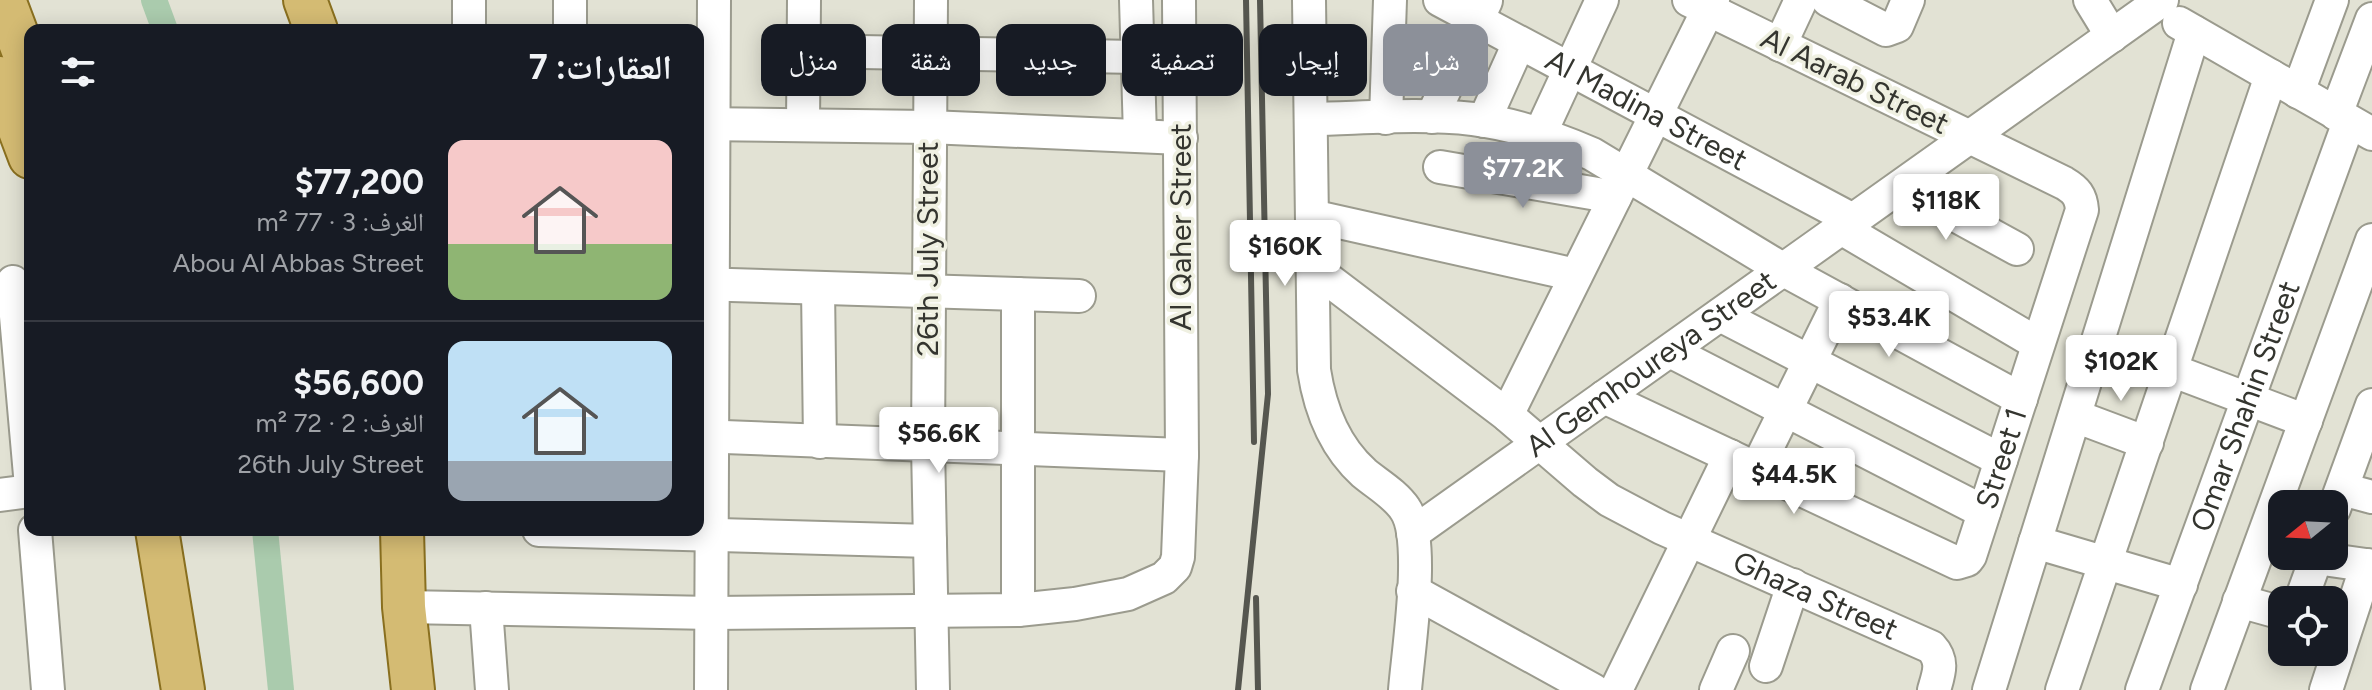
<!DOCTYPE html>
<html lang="ar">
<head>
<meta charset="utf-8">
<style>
	:root { --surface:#171b24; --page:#242831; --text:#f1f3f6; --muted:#9ea1a6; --line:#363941; --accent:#8c9099 }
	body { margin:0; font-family:Figtree,"Noto Naskh Arabic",sans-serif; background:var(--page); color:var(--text); direction:rtl; height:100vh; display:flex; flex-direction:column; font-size:30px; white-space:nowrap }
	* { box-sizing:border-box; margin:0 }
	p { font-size:26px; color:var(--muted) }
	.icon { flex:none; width:44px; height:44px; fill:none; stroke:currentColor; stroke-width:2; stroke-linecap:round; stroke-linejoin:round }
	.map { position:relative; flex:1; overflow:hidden; direction:ltr }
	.details { position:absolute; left:24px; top:24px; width:680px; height:512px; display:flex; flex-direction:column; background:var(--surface); border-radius:16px; box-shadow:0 4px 20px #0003; direction:rtl }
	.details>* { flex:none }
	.hud { position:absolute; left:728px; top:24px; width:760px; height:72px; direction:rtl; display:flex; gap:16px }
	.needle { width:52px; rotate:252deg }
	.buttons { position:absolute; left:2268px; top:490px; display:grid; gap:16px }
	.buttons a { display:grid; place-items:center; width:80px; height:80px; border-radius:16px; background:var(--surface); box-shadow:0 4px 20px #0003; font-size:40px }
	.price { position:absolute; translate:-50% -68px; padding:0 18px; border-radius:8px; background:#fff; color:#222; font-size:26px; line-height:52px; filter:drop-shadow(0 2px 4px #0008) }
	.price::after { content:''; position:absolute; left:50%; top:48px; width:24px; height:18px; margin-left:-12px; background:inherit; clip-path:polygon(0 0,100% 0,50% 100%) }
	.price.current { background:var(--accent); color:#fff }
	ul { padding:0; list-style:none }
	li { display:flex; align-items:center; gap:24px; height:200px; padding:0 32px }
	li+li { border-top:2px solid var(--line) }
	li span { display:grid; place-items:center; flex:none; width:224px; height:160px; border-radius:16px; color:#555 }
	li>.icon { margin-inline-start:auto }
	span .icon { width:96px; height:96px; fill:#fffc; stroke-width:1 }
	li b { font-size:34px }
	h2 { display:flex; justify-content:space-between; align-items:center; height:96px; padding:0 32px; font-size:34px }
	.pill { padding:0 28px; border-radius:16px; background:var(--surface); box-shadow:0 4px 20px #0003; font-size:28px; line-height:72px }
	.pill.current { background:var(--accent); color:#fff }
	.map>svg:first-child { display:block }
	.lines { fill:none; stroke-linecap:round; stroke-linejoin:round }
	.canal { stroke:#aacbad; stroke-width:26 }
	.minor-casing { stroke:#9b9b8e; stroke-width:36 }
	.major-casing { stroke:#896f1f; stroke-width:46 }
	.minor { stroke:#fff; stroke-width:32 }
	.major { stroke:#d4bb73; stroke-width:42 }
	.rail { stroke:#55564f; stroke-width:6 }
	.labels { text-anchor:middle; stroke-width:7; stroke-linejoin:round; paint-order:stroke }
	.street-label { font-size:30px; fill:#34352f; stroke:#eff0e1 }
</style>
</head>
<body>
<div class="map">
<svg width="2372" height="690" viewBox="0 0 2372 690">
	<rect width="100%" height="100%" fill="#e2e2d4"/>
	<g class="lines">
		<!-- canal -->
		<g class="canal">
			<path d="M154,0L165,30"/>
			<path d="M265,530L281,690"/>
		</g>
		<defs>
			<g id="minor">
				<path d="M469,0V30"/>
				<path d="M931,0L928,446L933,690"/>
				<path d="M1136,0L1140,136"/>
				<path d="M1309,0L1314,370C1320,409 1334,446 1364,473C1377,484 1395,494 1405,509C1426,539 1408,651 1405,690"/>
				<path id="s1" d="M1440,0L1853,220"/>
				<path d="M1828,0L1886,30L1897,26L1908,0"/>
				<path d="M2090,0L2112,36"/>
				<path d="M2179,23L2372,134"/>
				<path d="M570,30V0"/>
				<path d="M1780,45L1801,0"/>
				<path d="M803,51L1137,57"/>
				<path d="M2298,92L2332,0"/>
				<path d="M2336,114L2372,19"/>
				<path d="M1432,117L1486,1"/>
				<path d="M1386,118L1390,0"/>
				<path d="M1311,119C1364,118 1420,113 1473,119C1515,124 1553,137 1592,154L1784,270L2021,399"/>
				<path d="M1484,121L1519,43"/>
				<path d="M698,124L929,127L1181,138"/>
				<path d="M803,125L804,0"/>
				<path d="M1540,134L1602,0"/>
				<path d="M1440,167L1615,197"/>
				<path d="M1902,186L2017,249"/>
				<path d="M1312,216L1576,275"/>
				<path d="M1841,228L2038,344"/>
				<path id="s2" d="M1313,268L1507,415L1585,482L1609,500L1662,528L1931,647C1944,661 1939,673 1934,690"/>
				<path d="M13,282L30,475"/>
				<path d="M698,284L1079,296"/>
				<path d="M818,288L820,442"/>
				<path d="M1018,294V610"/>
				<path d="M1720,315L2001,460"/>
				<path d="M1670,351L1984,512"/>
				<path d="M2171,370L2306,421"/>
				<path id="s3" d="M1604,397L1957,563L1967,560L1970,556L2082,210C2081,196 2076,190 2064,183L1689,0"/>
				<path d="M1507,415L1713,0"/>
				<path d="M2075,416L2147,443"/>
				<path d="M698,436L1182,455"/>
				<path d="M1757,468L1840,300"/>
				<path d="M2342,489L2372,497"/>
				<path d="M0,495L30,491"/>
				<path d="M2334,509L2372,405"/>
				<path d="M35,530L48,690"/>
				<path d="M539,530L930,541"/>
				<path id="s4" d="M1413,533L2162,0"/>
				<path d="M2035,542L2181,585"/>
				<path d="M2316,558L2372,566"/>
				<path d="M1413,591L1593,690"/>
				<path d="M2301,600L2317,556"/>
				<path d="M2239,601L2282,613"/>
				<path d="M404,607L712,613L1018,610L1075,604L1128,594L1164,578L1175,567L1178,557L1182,455L1179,0"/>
				<path d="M486,608L492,690"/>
				<path d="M1766,666L1793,585"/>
				<path d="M711,690L714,0"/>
				<path d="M1616,690L1730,456"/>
				<path d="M1716,690L1733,651"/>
				<path d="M1989,690L2194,32"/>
				<path d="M2062,690L2271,76"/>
				<path id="s5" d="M2142,690L2349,122"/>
				<path d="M2207,690L2372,240"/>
				<path d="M2326,690L2367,565"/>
			</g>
			<g id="major">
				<path d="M4,0L30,69"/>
				<path d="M305,0L316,30"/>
				<path d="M0,78L30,157"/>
				<path d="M157,530L183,690"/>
				<path d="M402,530L404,607L413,690"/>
			</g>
		</defs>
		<!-- minor casing -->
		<use href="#minor" class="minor-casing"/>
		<!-- major casing -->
		<use href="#major" class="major-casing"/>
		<!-- minor -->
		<use href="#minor" class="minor"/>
		<!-- major -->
		<use href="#major" class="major"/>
		<!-- rail -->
		<g class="rail">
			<path d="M1246,0L1254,442"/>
			<path d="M1256,598L1258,690"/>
			<path d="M1238,690L1268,394L1260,0"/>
		</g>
	</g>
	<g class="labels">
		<!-- street labels -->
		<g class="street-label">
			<text transform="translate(1855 81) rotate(26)" y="10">Al Aarab Street</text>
			<text dy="10" stroke="none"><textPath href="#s1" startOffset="234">Al Madina Street</textPath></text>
			<text transform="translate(1181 227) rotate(-90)" y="10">Al Qaher Street</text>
			<text transform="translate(928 249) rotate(-90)" y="10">26th July Street</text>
			<text dy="10" stroke="none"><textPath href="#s4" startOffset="292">Al Gemhoureya Street</textPath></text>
			<text dy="10" stroke="none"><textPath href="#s5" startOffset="302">Omar Shahin Street</textPath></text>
			<text dy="10" stroke="none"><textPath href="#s3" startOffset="508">Street 1</textPath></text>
			<text dy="10" stroke="none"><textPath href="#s2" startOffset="604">Ghaza Street</textPath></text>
		</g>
	</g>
</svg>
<div class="buttons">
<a><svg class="needle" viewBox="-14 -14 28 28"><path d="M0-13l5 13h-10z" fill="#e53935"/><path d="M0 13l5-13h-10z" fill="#9ea1a6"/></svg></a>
<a><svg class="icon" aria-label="locate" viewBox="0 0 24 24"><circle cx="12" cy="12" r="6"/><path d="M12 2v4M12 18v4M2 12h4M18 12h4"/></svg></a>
</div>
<b class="price current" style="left:1523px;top:210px">$77.2K</b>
<b class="price" style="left:1946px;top:242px">$118K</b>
<b class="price" style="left:1285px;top:288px">$160K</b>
<b class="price" style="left:1889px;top:359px">$53.4K</b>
<b class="price" style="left:2121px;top:403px">$102K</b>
<b class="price" style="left:939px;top:475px">$56.6K</b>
<b class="price" style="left:1794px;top:516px">$44.5K</b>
<div class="hud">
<a class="pill current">شراء</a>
<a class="pill">إيجار</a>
<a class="pill">تصفية</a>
<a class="pill">جديد</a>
<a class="pill">شقة</a>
<a class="pill">منزل</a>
</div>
<section class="details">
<h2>العقارات: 7<svg class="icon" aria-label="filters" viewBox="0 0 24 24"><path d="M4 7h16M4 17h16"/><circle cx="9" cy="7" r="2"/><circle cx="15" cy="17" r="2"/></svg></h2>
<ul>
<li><span style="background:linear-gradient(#f6c9c9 65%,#8fb573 0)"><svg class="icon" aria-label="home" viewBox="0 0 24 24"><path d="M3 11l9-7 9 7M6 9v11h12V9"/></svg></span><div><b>$77,200</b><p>الغرف: 3 · 77 m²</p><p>Abou Al Abbas Street</p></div></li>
<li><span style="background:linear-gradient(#bfe0f5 75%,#9aa5b1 0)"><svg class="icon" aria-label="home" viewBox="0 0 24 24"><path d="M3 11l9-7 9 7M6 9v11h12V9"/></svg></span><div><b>$56,600</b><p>الغرف: 2 · 72 m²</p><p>26th July Street</p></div></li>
</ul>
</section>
</div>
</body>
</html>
